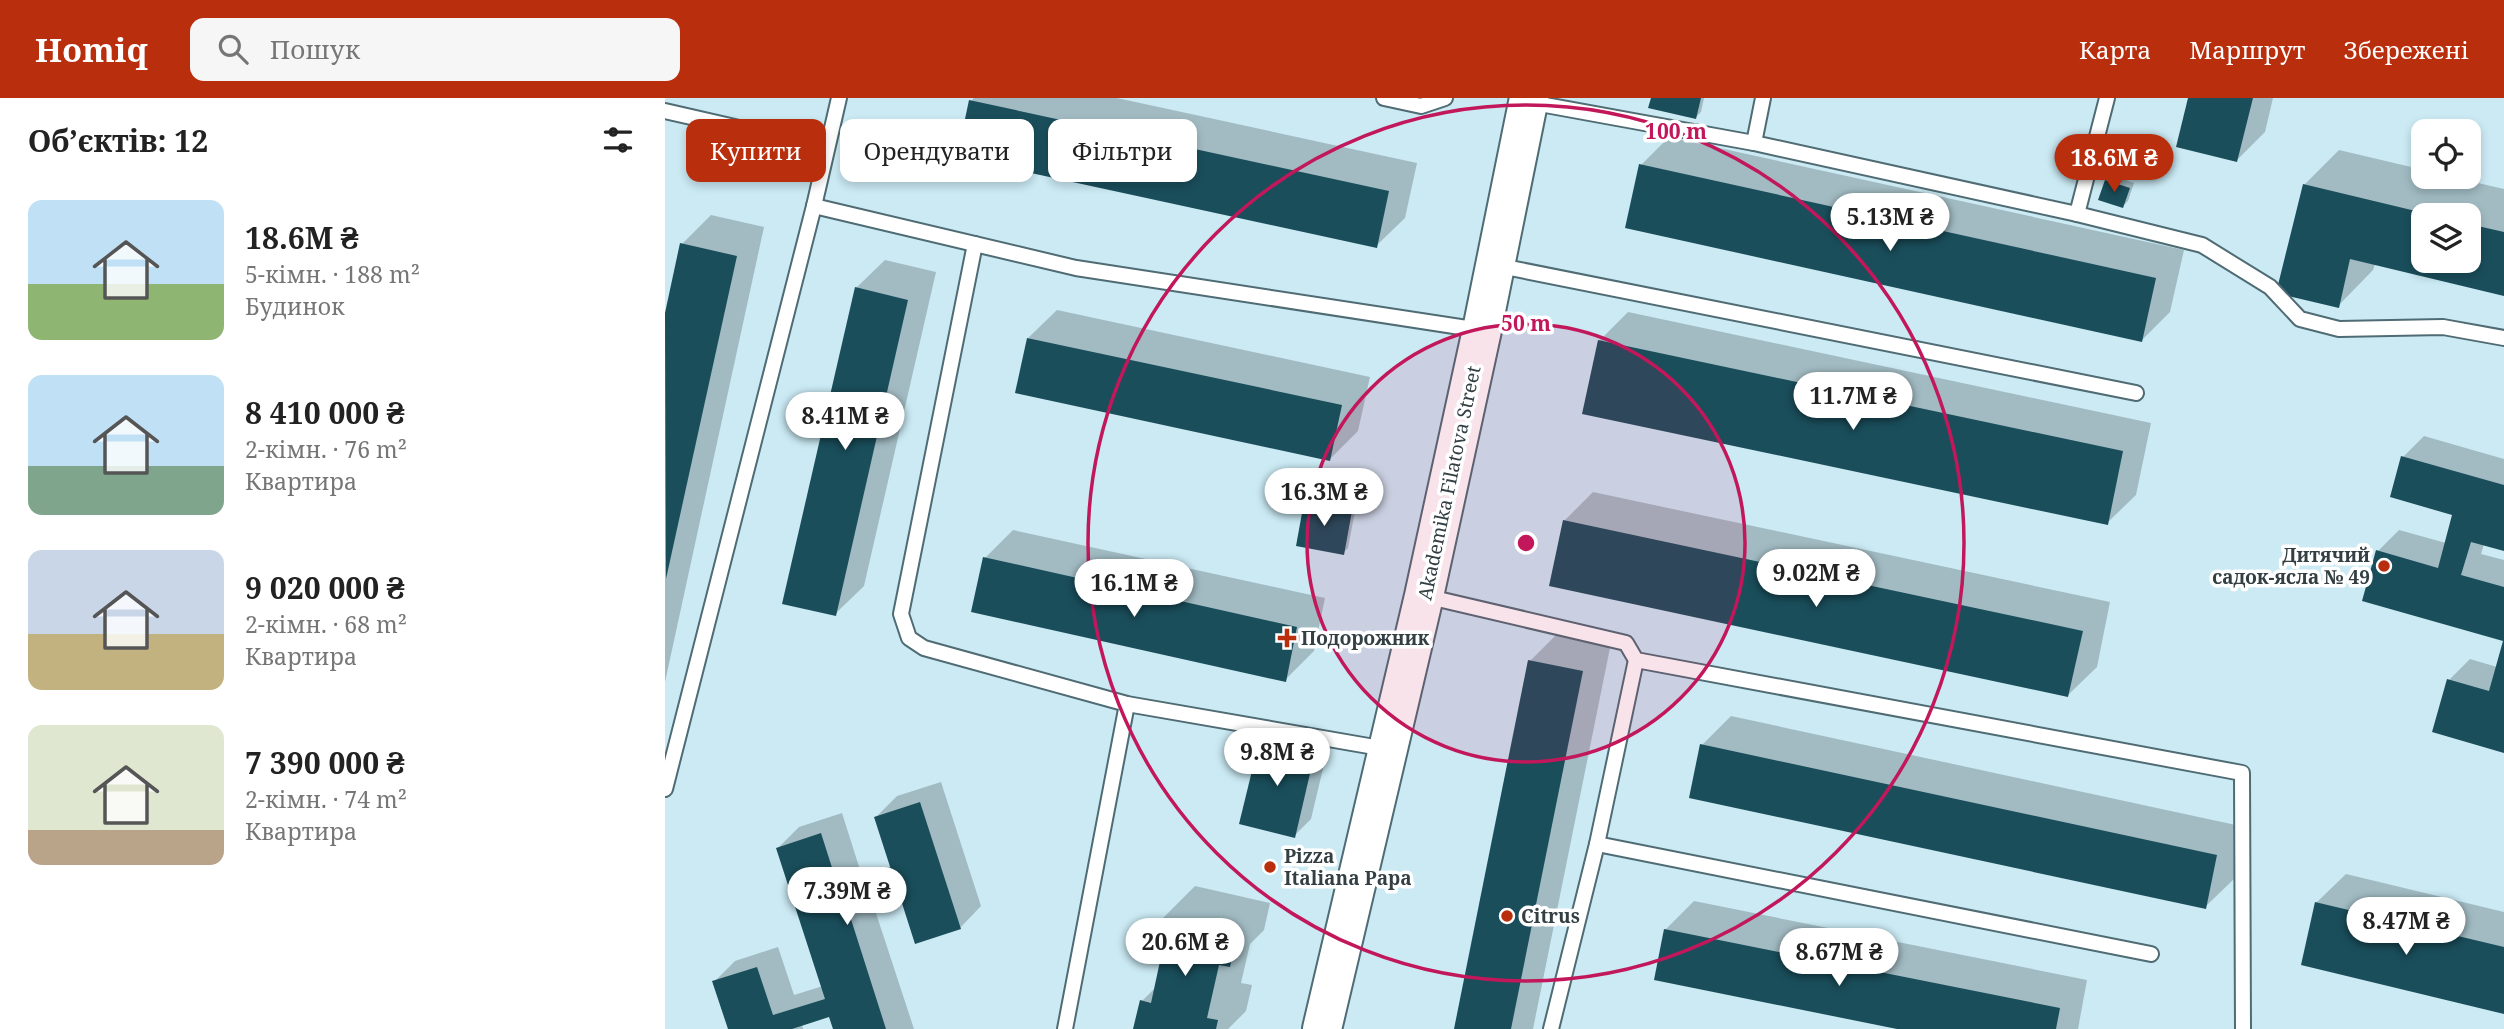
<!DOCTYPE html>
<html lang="uk">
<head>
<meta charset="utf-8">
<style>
	:root { --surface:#fff; --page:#f6f6f6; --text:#222; --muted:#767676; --accent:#b92e0d }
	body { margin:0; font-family:"Noto Serif",serif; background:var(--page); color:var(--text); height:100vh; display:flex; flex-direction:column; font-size:26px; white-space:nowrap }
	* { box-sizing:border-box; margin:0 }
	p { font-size:23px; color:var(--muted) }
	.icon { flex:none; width:38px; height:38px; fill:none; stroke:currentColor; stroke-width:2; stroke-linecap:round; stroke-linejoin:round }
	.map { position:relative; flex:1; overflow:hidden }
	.sheet { display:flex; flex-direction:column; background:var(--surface); width:665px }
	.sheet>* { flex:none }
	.hud { position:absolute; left:21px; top:21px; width:665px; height:63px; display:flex; gap:14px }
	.fabs { position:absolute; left:1746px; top:21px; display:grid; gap:14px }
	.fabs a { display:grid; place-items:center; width:70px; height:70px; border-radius:14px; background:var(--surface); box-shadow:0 4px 10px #0003; font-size:35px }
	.price { position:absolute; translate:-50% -60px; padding:0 16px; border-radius:24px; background:#fff; color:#222; font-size:23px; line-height:46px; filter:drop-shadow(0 2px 4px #0008) }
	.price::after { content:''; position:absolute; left:50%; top:42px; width:21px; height:16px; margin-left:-10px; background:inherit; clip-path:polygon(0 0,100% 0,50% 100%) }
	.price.on { background:var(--accent); color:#fff }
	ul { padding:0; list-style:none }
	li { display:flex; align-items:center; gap:21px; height:175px; padding:0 28px }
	li span { display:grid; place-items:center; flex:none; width:196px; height:140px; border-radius:14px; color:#555 }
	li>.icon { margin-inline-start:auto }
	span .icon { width:84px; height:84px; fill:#fffc; stroke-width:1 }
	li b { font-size:30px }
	h2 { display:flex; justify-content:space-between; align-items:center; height:84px; padding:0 28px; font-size:30px }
	.pill { padding:0 24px; border-radius:14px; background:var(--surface); box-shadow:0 4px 10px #0003; font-size:24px; line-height:63px }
	.pill.on { background:var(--accent); color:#fff }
	header { display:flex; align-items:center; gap:42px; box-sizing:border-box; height:98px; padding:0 35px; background:var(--accent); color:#fff }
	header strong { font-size:33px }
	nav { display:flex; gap:38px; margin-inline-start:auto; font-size:24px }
	.search { width:490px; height:63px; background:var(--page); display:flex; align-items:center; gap:18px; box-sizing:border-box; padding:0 24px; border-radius:14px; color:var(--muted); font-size:26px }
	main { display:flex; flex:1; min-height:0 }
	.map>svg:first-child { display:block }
	.shadow { fill:#0003; fill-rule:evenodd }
	.building { fill:#1a4e5b }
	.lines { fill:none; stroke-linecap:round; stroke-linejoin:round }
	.service-casing { stroke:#4f6b73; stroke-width:18 }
	.secondary-casing { stroke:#4f6b73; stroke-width:42 }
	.service { stroke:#fff; stroke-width:14 }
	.secondary { stroke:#fff; stroke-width:38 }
	.ring { fill:none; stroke:#c2185b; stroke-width:3.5 }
	.poi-dot { fill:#b92e0d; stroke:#fff; stroke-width:2.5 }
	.labels { text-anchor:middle; stroke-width:7; stroke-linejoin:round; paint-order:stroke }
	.street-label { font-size:19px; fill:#333f43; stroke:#fff }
	.poi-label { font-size:19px; font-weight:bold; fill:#333f43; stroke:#fff; text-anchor:start }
	.centre { fill:#c2185b; stroke:#fff; stroke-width:3.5 }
	.ring-label { font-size:21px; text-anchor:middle; font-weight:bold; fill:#c2185b; stroke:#fff; stroke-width:7; stroke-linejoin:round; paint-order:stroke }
</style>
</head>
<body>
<header>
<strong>Homiq</strong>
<div class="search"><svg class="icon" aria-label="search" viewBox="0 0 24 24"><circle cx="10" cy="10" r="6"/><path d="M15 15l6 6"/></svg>Пошук</div>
<nav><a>Карта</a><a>Маршрут</a><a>Збережені</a></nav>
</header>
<main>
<section class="sheet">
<h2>Об’єктів: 12<svg class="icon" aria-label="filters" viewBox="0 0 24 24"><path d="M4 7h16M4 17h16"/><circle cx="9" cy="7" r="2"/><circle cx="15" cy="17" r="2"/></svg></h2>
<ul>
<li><span style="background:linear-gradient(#bfe0f5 60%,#8fb573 0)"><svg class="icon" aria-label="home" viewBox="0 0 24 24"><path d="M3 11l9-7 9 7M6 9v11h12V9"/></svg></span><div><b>18.6M ₴</b><p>5-кімн. · 188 m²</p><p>Будинок</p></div></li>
<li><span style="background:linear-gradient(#bfe0f5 65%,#7fa58c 0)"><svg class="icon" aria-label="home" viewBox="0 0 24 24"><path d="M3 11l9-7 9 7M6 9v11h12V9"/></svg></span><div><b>8 410 000 ₴</b><p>2-кімн. · 76 m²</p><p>Квартира</p></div></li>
<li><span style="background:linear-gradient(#c9d6e8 60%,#c2b280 0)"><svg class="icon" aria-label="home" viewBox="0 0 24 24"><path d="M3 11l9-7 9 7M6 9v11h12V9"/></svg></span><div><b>9 020 000 ₴</b><p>2-кімн. · 68 m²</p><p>Квартира</p></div></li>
<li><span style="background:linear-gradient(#dfe7d0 75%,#b9a48a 0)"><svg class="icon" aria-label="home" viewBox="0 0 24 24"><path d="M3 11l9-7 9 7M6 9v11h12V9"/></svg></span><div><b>7 390 000 ₴</b><p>2-кімн. · 74 m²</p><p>Квартира</p></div></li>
</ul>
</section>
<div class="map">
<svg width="1839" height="931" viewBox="0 0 1839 931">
	<rect width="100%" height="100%" fill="#cbeaf4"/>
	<!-- shadow -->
	<g class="shadow">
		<path d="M309,0H452L752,65L740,120L711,148L306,3Z"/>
		<path d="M987,0H1039L1036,14L1031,19Z"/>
		<path d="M1524,0H1608L1600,34L1572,62Z"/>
		<path d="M1004,39L1519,152L1505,214L1477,242L976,67Z"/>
		<path d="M1674,52L1759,72V79H1787L1839,91V197L1710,166L1708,172L1673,208L1639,87ZM1759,117H1804V163H1759Z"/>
		<path d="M1446,77L1469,85L1463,103L1458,108L1441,83Z"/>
		<path d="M46,117L99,129L0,584V223L17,146Z"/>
		<path d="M220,162L271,174L199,488L170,516L191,190Z"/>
		<path d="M392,212L705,279L693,333L664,362L363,240Z"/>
		<path d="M963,214L1486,325L1471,397L1442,425L934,243Z"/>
		<path d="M1759,338L1839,361V452L1819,446L1816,456L1839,462V541L1713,453L1734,432L1781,445L1789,416L1738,359Z"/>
		<path d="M928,394L1445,504L1432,569L1403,597L899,423Z"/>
		<path d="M646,400L691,408L683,450L678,455L641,405Z"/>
		<path d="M348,432L660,500L649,553L620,582L320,460Z"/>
		<path d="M894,534L946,545L868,931H790L865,563Z"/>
		<path d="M1839,545V653L1784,582L1805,561L1832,569Z"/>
		<path d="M1066,618L1580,729L1569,781L1540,809L1037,647Z"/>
		<path d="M613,625L666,637L646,721L629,738L596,641Z"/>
		<path d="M276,684L316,808L295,830L236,797L208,806L249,931H170L166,917L137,926L138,931H64L49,884L70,863L113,849L129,897L158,888L113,750L134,729L177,715L197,778L227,768L211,719L232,698Z"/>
		<path d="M1681,776L1839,814V914L1638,866L1652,804Z"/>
		<path d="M530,788L605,805L599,832L585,846L576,885L587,887L581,913L563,931H470L477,903L491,889L499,853L495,823Z"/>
		<path d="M1029,803L1422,882L1413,931H1241L1000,832Z"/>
	</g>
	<!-- building -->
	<g class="building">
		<path d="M986,0H1036L1031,21L983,10Z"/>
		<path d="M1523,0H1588L1572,64L1511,49Z"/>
		<path d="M304,2L724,93L712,150L292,59Z"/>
		<path d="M974,66L1491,180L1477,244L960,130Z"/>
		<path d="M1440,82L1465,90L1458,110L1433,102Z"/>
		<path d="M1638,86L1759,115V163H1804V126L1839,134V198L1685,161L1674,210L1611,195Z"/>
		<path d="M15,145L72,158L1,481L0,215Z"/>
		<path d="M190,189L243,202L171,518L117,506Z"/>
		<path d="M362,240L677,307L665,363L350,295Z"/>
		<path d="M933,242L1458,353L1443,427L917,316Z"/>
		<path d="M1736,358L1839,387V453L1806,444L1796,477L1839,489V655L1767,634L1782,581L1824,593L1838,543L1697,503L1711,452L1773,470L1787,417L1725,399Z"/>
		<path d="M639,404L687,413L679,457L631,448Z"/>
		<path d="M898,422L1418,533L1403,599L884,488Z"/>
		<path d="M318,459L632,529L621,584L306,514Z"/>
		<path d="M863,562L918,573L846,931H789Z"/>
		<path d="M595,640L650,654L630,740L574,726Z"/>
		<path d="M1035,646L1552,757L1541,811L1024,700Z"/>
		<path d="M255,704L296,831L250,846L235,799L184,815L221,931H168L164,919L127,931H63L47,883L92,869L108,917L160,901L111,750L156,735L176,798L229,781L209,719Z"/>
		<path d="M1650,804L1839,849V916L1636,867Z"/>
		<path d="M493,822L571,840L565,869L554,867L542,920L553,922L551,931H468L475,902L486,905L497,854L486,852Z"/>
		<path d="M999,831L1395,910L1391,931H1232L989,882Z"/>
	</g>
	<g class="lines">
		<defs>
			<g id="service">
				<path d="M719,0L756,8L780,0"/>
				<path d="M864,4L1089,45L1412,116L1537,147L1605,189L1635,221L1674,231L1778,229L1839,240"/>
				<path d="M0,13L162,50"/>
				<path d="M1089,45L1098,0"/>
				<path d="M149,108L411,170L815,232"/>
				<path d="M1412,116L1442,0"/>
				<path d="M310,146L236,516L244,540L259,550L462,606L721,651"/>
				<path d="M830,167L1471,295"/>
				<path d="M760,498L961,545L971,562L1577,675L1578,931"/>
				<path d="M0,691L149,108L174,0"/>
				<path d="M932,746L1486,856"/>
				<path d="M400,931L462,606"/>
				<path d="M886,931L932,746L971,562"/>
			</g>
			<path id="secondary" d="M657,931L759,498L817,232L864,0"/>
		</defs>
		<!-- service casing -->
		<use href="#service" class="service-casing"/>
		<!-- secondary casing -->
		<use href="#secondary" class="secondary-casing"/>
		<!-- service -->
		<use href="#service" class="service"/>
		<!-- secondary -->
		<use href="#secondary" class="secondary"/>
	</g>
	<!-- distance rings -->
	<circle cx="861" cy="445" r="219" fill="#c2185b" fill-opacity=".12"/>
	<g class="ring">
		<circle cx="861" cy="445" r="219"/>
		<circle cx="861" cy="445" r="438"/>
	</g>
	<!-- markers -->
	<g class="poi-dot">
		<circle cx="1719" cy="468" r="7"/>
		<path d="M618.5 529.5h7v7h7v7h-7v7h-7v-7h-7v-7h7z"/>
		<circle cx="605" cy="769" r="7"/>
		<circle cx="842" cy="818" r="7"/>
	</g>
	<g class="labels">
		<!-- street labels -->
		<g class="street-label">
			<text transform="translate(784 385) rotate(-78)" y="7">Akademika Filatova Street</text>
		</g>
		<!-- poi labels -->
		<g class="poi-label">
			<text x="1705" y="464" text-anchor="end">Дитячий<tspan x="1705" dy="22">садок-ясла № 49</tspan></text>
			<text x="636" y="547">Подорожник</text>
			<text x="619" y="765">Pizza<tspan x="619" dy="22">Italiana Papa</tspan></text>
			<text x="856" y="825">Citrus</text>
		</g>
	</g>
	<circle cx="861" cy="445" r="10" class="centre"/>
	<g class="ring-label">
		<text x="1011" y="41">100 m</text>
		<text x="861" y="233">50 m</text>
	</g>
</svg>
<div class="fabs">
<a><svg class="icon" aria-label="locate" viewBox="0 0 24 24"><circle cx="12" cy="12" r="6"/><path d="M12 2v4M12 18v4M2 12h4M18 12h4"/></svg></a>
<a><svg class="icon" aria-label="layers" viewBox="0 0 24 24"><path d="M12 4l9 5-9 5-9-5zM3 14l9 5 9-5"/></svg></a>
</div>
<b class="price on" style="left:1449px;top:96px">18.6M ₴</b>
<b class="price" style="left:1225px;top:155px">5.13M ₴</b>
<b class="price" style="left:1188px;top:334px">11.7M ₴</b>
<b class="price" style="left:180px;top:354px">8.41M ₴</b>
<b class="price" style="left:659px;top:430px">16.3M ₴</b>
<b class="price" style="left:1151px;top:511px">9.02M ₴</b>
<b class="price" style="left:469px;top:521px">16.1M ₴</b>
<b class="price" style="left:612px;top:690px">9.8M ₴</b>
<b class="price" style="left:182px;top:829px">7.39M ₴</b>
<b class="price" style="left:1741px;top:859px">8.47M ₴</b>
<b class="price" style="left:520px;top:880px">20.6M ₴</b>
<b class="price" style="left:1174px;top:890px">8.67M ₴</b>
<div class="hud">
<a class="pill on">Купити</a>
<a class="pill">Орендувати</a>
<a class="pill">Фільтри</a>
</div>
</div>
</main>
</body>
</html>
